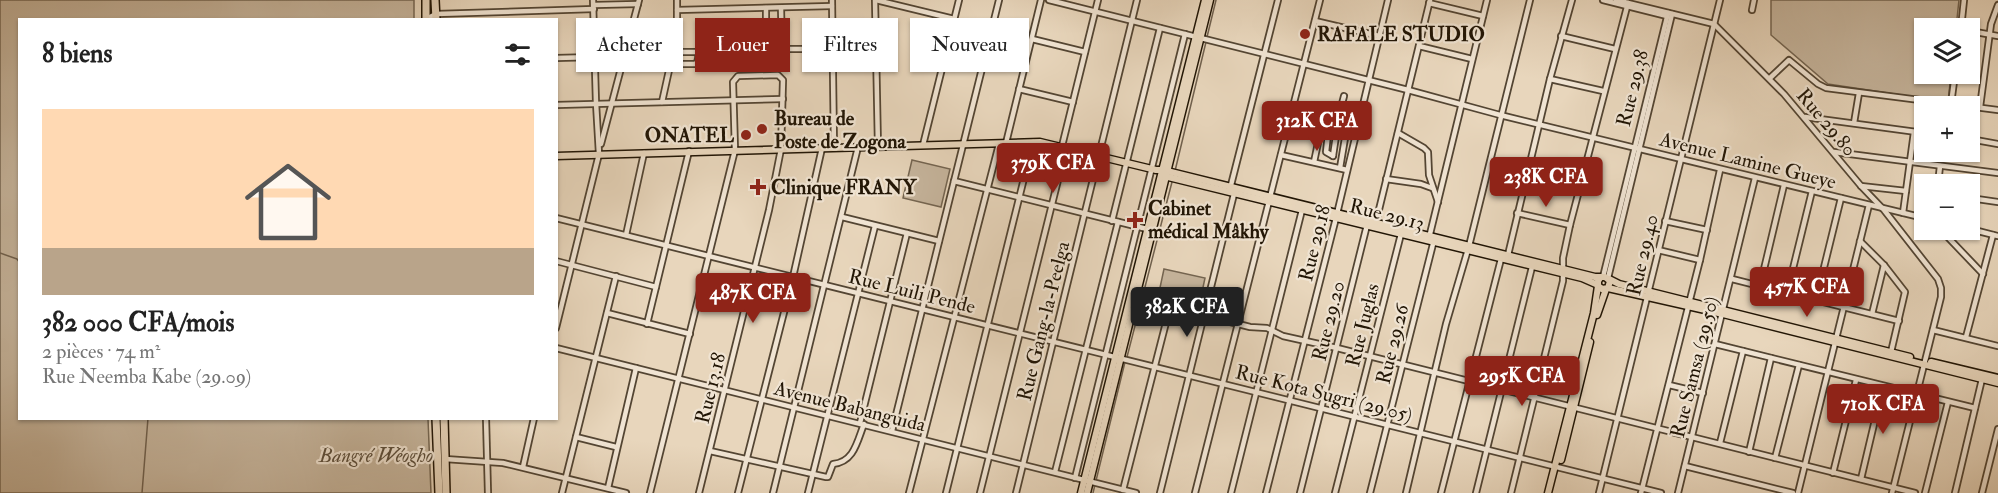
<!DOCTYPE html>
<html lang="fr">
<head>
<meta charset="utf-8">
<style>
	:root { --surface:#fff; --page:#f6f6f6; --text:#222; --muted:#767676; --line:#e0e0e0; --accent:#8f2418 }
	body { margin:0; font-family:"IM FELL Double Pica",serif; background:var(--page); color:var(--text); height:100vh; display:flex; flex-direction:column; font-size:22px; white-space:nowrap }
	* { box-sizing:border-box; margin:0 }
	p { font-size:20px; color:var(--muted) }
	.icon { flex:none; width:33px; height:33px; fill:none; stroke:currentColor; stroke-width:2; stroke-linecap:round; stroke-linejoin:round }
	.map { position:relative; flex:1; overflow:hidden }
	.details { position:absolute; left:18px; top:18px; width:540px; height:402px; display:flex; flex-direction:column; background:var(--surface); border-radius:0px; box-shadow:0 2px 4px #0004 }
	.details>* { flex:none }
	.guide { position:absolute; left:576px; top:18px; width:570px; height:54px; display:flex; gap:12px }
	.buttons { position:absolute; left:1914px; top:18px; display:grid; gap:12px }
	.buttons a { display:grid; place-items:center; width:66px; height:66px; border-radius:0px; background:var(--surface); box-shadow:0 2px 4px #0004; font-size:30px }
	.price { position:absolute; translate:-50% -51px; padding:0 14px; border-radius:6px; background:var(--accent); color:#fff; font-size:20px; line-height:39px; filter:drop-shadow(0 2px 3px #0008) }
	.price::after { content:''; position:absolute; left:50%; top:36px; width:18px; height:14px; margin-left:-9px; background:inherit; clip-path:polygon(0 0,100% 0,50% 100%) }
	.price.current { background:#222; color:#fff }
	ul { padding:0; list-style:none }
	li { display:grid; align-content:center; gap:12px; height:318px; padding:0 24px }
	li+li { border-top:2px solid var(--line) }
	li span { display:grid; place-items:center; height:186px; border-radius:0px; color:#555 }
	li>.icon { margin-inline-start:auto }
	span .icon { width:108px; height:108px; fill:#fffc; stroke-width:1 }
	li b { font-size:26px }
	h2 { display:flex; justify-content:space-between; align-items:center; height:72px; padding:0 24px; font-size:26px }
	.chip { padding:0 21px; border-radius:0px; background:var(--surface); box-shadow:0 2px 4px #0004; font-size:21px; line-height:54px }
	.chip.current { background:var(--accent); color:#fff }
	.map>svg:first-child { display:block }
	.green { fill:#c6b59d; stroke:#746551; stroke-width:1.5 }
	.lines { fill:none; stroke-linecap:round; stroke-linejoin:round }
	.stream { stroke:#70614e; stroke-width:1.5 }
	.minor-casing { stroke:#534533; stroke-width:8 }
	.major-casing { stroke:#211505; stroke-width:9 }
	.highway-casing { stroke:#211505; stroke-width:10 }
	.minor { stroke:#f0e4d3; stroke-width:4.5 }
	.major { stroke:#e8d6bc; stroke-width:6 }
	.highway { stroke:#e8d6bc; stroke-width:7 }
	.poi-dot { fill:#8f2418; stroke:#f0e4d3; stroke-width:2 }
	.labels { text-anchor:middle; stroke-width:4.5; stroke-linejoin:round; paint-order:stroke }
	.poi-label { font-size:20px; font-weight:bold; fill:#211505; stroke:#f0e4d3; text-anchor:start }
	.street-label { font-size:20px; fill:#211505; stroke:#f0e4d3 }
	.park-label { font-size:20px; font-style:italic; fill:#5b4d3a; stroke:#f0e4d3 }
</style>
</head>
<body>
<div class="map">
<svg width="1998" height="493" viewBox="0 0 1998 493">
	<rect width="100%" height="100%" fill="#e8d6bc"/>
	<filter id="stains"><feTurbulence type="fractalNoise" baseFrequency=".00333" numOctaves="4"/><feColorMatrix values="0 0 0 0 .2 0 0 0 0 .09 0 0 0 0 .02 0 0 0 .5 -.17"/></filter>
	<radialGradient id="worn" r=".72"><stop offset=".6" stop-color="#630" stop-opacity="0"/><stop offset="1" stop-color="#630" stop-opacity=".3"/></radialGradient>
	<!-- green -->
	<g class="green">
		<path d="M0,0H414V20H20V418L428,419L431,493H0Z"/>
		<path d="M1771,0H1959L1956,28H1924V74H1951L1948,102L1828,84L1771,35Z"/>
		<path d="M912,160L950,169L941,207L903,198Z"/>
		<path d="M1164,269L1205,278L1199,306L1158,297Z"/>
	</g>
	<g class="lines">
		<!-- stream -->
		<g class="stream">
			<path d="M439,5V0"/>
			<path d="M1207,37L1216,0"/>
			<path d="M1175,171L1206,42"/>
			<path d="M0,253L17,259L20,263"/>
			<path d="M1127,357L1172,182"/>
			<path d="M142,493L148,418"/>
			<path d="M1093,493L1125,362"/>
		</g>
		<defs>
			<g id="minor">
				<path d="M832,0L834,147"/>
				<path d="M875,0L878,147"/>
				<path d="M876,0L954,19"/>
				<path d="M1049,0L1408,90L1500,115L1924,218"/>
				<path d="M1603,0L1667,16"/>
				<path d="M1616,0L1714,24L1784,94L1861,186L1884,210L1938,279L1941,288V297L1892,493"/>
				<path d="M1429,3L1483,16"/>
				<path d="M594,5L638,4"/>
				<path d="M766,8V45L768,49H833"/>
				<path d="M781,8L782,50"/>
				<path d="M677,10L832,6"/>
				<path d="M1752,10L1754,0"/>
				<path d="M426,19L436,14L594,9"/>
				<path d="M1315,21L1379,36"/>
				<path d="M1961,28L1964,0"/>
				<path d="M1970,31L1998,36"/>
				<path d="M1561,36L1615,49"/>
				<path d="M1032,39L1085,52"/>
				<path d="M1419,46L1472,59"/>
				<path d="M833,51H876"/>
				<path d="M626,52L671,64H695C698,62 700,54 696,52H674"/>
				<path d="M556,58L595,57"/>
				<path d="M1770,78L1789,60L1818,84L1826,88L1998,110"/>
				<path d="M1550,79L1603,91"/>
				<path d="M1019,89L1073,102"/>
				<path d="M662,102L677,34V0"/>
				<path d="M1951,104L1955,74"/>
				<path d="M556,105L783,99"/>
				<path d="M1980,107L1991,24L1998,5"/>
				<path d="M1805,117L1924,133"/>
				<path d="M1328,121L1357,128"/>
				<path d="M1337,123L1344,96"/>
				<path d="M1854,123L1859,93"/>
				<path d="M1287,130L1319,138L1314,162"/>
				<path d="M1398,133L1424,148L1428,152L1429,175L1438,202"/>
				<path d="M1328,134L1326,152L1333,156"/>
				<path d="M1970,139L1998,144"/>
				<path d="M1006,143L1041,0"/>
				<path d="M601,144L639,0"/>
				<path d="M923,145L959,0"/>
				<path d="M1062,146L1098,0"/>
				<path d="M1834,152L1998,173"/>
				<path d="M1281,155L1347,170"/>
				<path d="M1333,156L1337,129H1346"/>
				<path d="M1529,167L1582,180"/>
				<path d="M1340,168L1347,126"/>
				<path d="M1386,179L1421,184L1432,188"/>
				<path d="M954,181L1147,229"/>
				<path d="M1938,184L1940,166"/>
				<path d="M1861,186L1906,191"/>
				<path d="M1230,189L1278,0"/>
				<path d="M1970,198L1998,202"/>
				<path d="M1517,213L1570,225"/>
				<path d="M1903,213L1914,132"/>
				<path d="M842,217L939,241"/>
				<path d="M556,218L1661,493"/>
				<path d="M1112,221L1160,28"/>
				<path d="M1665,221L1707,230"/>
				<path d="M1376,222L1430,0"/>
				<path d="M1970,229L1998,236"/>
				<path d="M1941,230L1983,274"/>
				<path d="M626,235L644,153"/>
				<path d="M1429,238L1487,0"/>
				<path d="M1860,241L1884,265L1905,292L1891,352"/>
				<path d="M1658,250L1700,260"/>
				<path d="M1508,255L1550,79L1572,0"/>
				<path d="M556,261L656,287"/>
				<path d="M1603,277L1668,13"/>
				<path d="M1608,278L1672,14"/>
				<path d="M1732,279L1899,321"/>
				<path d="M1760,286L1784,185"/>
				<path d="M1787,293L1812,191"/>
				<path d="M1136,298L1250,327L1267,328L1283,336L1337,348L1915,493"/>
				<path d="M1816,300L1841,198"/>
				<path d="M607,313L690,334"/>
				<path d="M1872,314L1884,265"/>
				<path d="M647,324L689,151"/>
				<path d="M556,328L599,154L596,103L593,0"/>
				<path d="M1933,330L1998,346"/>
				<path d="M1966,337L1993,235"/>
				<path d="M1715,344L1975,408"/>
				<path d="M556,348L1136,493"/>
				<path d="M1669,385L1703,393"/>
				<path d="M486,418L488,493"/>
				<path d="M860,423L907,233"/>
				<path d="M892,431L999,0"/>
				<path d="M576,437L616,447"/>
				<path d="M1720,443L1743,351"/>
				<path d="M710,451L826,477H828L833,464C854,462 857,442 864,424"/>
				<path d="M1749,452L1771,358"/>
				<path d="M1775,458L1799,365"/>
				<path d="M445,459L503,463L626,493"/>
				<path d="M1685,466L1793,493"/>
				<path d="M523,467L534,418"/>
				<path d="M1055,472L1118,222"/>
				<path d="M1833,473L1856,380"/>
				<path d="M1075,478L1185,34"/>
				<path d="M1861,479L1883,386"/>
				<path d="M608,488L636,368"/>
				<path d="M1123,490L1170,307"/>
				<path d="M562,493L616,276"/>
				<path d="M650,493L735,150L733,82L738,76L778,75L783,80L781,149L769,210L699,493"/>
				<path d="M738,493L793,277L822,148"/>
				<path d="M773,493L858,147"/>
				<path d="M808,493L875,226"/>
				<path d="M909,493L999,144"/>
				<path d="M946,493L1033,142"/>
				<path d="M980,493L1066,148"/>
				<path d="M1016,493L1137,0"/>
				<path d="M1160,493L1235,190"/>
				<path d="M1195,493L1320,0"/>
				<path d="M1231,493L1302,210"/>
				<path d="M1266,493L1336,218L1388,0"/>
				<path d="M1300,493L1367,225"/>
				<path d="M1335,493L1401,234"/>
				<path d="M1370,493L1434,240"/>
				<path d="M1406,493L1446,324L1469,246L1530,0"/>
				<path d="M1441,493L1501,259"/>
				<path d="M1476,493L1532,267"/>
				<path d="M1511,493L1563,281V258L1570,225L1628,3"/>
				<path d="M1599,493L1720,0"/>
				<path d="M1641,493L1700,260L1720,170"/>
				<path d="M1678,493L1755,178"/>
				<path d="M1798,493L1869,205"/>
				<path d="M1925,493L1948,402"/>
				<path d="M1955,493L1982,379"/>
				<path d="M1982,493L1998,429"/>
			</g>
			<g id="major">
				<path d="M556,156L1040,142L1156,170H1163L1563,269L1595,277H1605L1610,281L1608,288L1602,289L1598,286V281L1600,278"/>
				<path d="M1164,176L1582,278L1598,285"/>
				<path d="M1609,279L1619,284L1910,357"/>
				<path d="M1608,288L1723,314L1998,383"/>
				<path d="M1597,315L1606,289"/>
				<path d="M1931,362L1998,378"/>
				<path d="M1561,460L1590,342"/>
				<path d="M1081,493L1205,0"/>
				<path d="M1087,493L1210,0"/>
				<path d="M1548,493L1594,313L1598,286"/>
			</g>
			<g id="highway">
				<path d="M435,0L436,20"/>
				<path d="M426,20V0"/>
				<path d="M436,418L439,493"/>
				<path d="M444,418L446,493"/>
			</g>
		</defs>
		<!-- minor casing -->
		<use href="#minor" class="minor-casing"/>
		<!-- major casing -->
		<use href="#major" class="major-casing"/>
		<!-- highway casing -->
		<use href="#highway" class="highway-casing"/>
		<!-- minor -->
		<use href="#minor" class="minor"/>
		<!-- major -->
		<use href="#major" class="major"/>
		<!-- highway -->
		<use href="#highway" class="highway"/>
	</g>
	<!-- markers -->
	<g class="poi-dot">
		<circle cx="1305" cy="34" r="6"/>
		<circle cx="762" cy="129" r="6"/>
		<circle cx="746" cy="135" r="6"/>
		<path d="M755 178h6v6h6v6h-6v6h-6v-6h-6v-6h6z"/>
		<path d="M1132 211h6v6h6v6h-6v6h-6v-6h-6v-6h6z"/>
	</g>
	<g class="labels">
		<!-- poi labels -->
		<g class="poi-label">
			<text x="1317" y="41">RAFALE STUDIO</text>
			<text x="774" y="125">Bureau de<tspan x="774" dy="23">Poste de Zogona</tspan></text>
			<text x="734" y="142" text-anchor="end">ONATEL</text>
			<text x="771" y="194">Clinique FRANY</text>
			<text x="1148" y="215">Cabinet<tspan x="1148" dy="23">médical Mâkhy</tspan></text>
		</g>
		<!-- street labels -->
		<g class="street-label">
			<text transform="translate(1632 88) rotate(-76)" y="7">Rue 29.38</text>
			<text transform="translate(1827 122) rotate(50)" y="7">Rue 29.80</text>
			<text transform="translate(1748 160) rotate(14)" y="7">Avenue Lamine Gueye</text>
			<text transform="translate(1387 214) rotate(14)" y="7">Rue 29.13</text>
			<text transform="translate(1314 243) rotate(-76)" y="7">Rue 29.18</text>
			<text transform="translate(1642 255) rotate(-77)" y="7">Rue 29.40</text>
			<text transform="translate(912 291) rotate(14)" y="7">Rue Luili Pende</text>
			<text transform="translate(1043 321) rotate(-76)" y="7">Rue Gang-la-Peelga</text>
			<text transform="translate(1328 321) rotate(-76)" y="7">Rue 29.20</text>
			<text transform="translate(1362 325) rotate(-76)" y="7">Rue Juglas</text>
			<text transform="translate(1392 344) rotate(-76)" y="7">Rue 29.26</text>
			<text transform="translate(1694 367) rotate(-76)" y="7">Rue Samsa (29.50)</text>
			<text transform="translate(710 388) rotate(-76)" y="7">Rue 13.18</text>
			<text transform="translate(1324 393) rotate(14)" y="7">Rue Kota Sugri (29.05)</text>
			<text transform="translate(850 406) rotate(14)" y="7">Avenue Babanguida</text>
		</g>
		<!-- park labels -->
		<g class="park-label">
			<text x="376" y="462">Bangré Wéogho</text>
		</g>
	</g>
	<rect width="100%" height="100%" filter="url(#stains)"/>
	<rect width="100%" height="100%" fill="url(#worn)"/>
</svg>
<div class="buttons">
<a><svg class="icon" aria-label="layers" viewBox="0 0 24 24"><path d="M12 4l9 5-9 5-9-5zM3 14l9 5 9-5"/></svg></a>
<a>+</a>
<a>−</a>
</div>
<b class="price" style="left:1317px;top:152px">312K CFA</b>
<b class="price" style="left:1053px;top:194px">379K CFA</b>
<b class="price" style="left:1546px;top:208px">238K CFA</b>
<b class="price" style="left:1807px;top:318px">457K CFA</b>
<b class="price" style="left:753px;top:324px">487K CFA</b>
<b class="price current" style="left:1187px;top:338px">382K CFA</b>
<b class="price" style="left:1522px;top:407px">295K CFA</b>
<b class="price" style="left:1883px;top:435px">710K CFA</b>
<div class="guide">
<a class="chip">Acheter</a>
<a class="chip current">Louer</a>
<a class="chip">Filtres</a>
<a class="chip">Nouveau</a>
</div>
<section class="details">
<h2>8 biens<svg class="icon" aria-label="filters" viewBox="0 0 24 24"><path d="M4 7h16M4 17h16"/><circle cx="9" cy="7" r="2"/><circle cx="15" cy="17" r="2"/></svg></h2>
<ul>
<li><span style="background:linear-gradient(#ffd9b3 75%,#b9a48a 0)"><svg class="icon" aria-label="home" viewBox="0 0 24 24"><path d="M3 11l9-7 9 7M6 9v11h12V9"/></svg></span><div><b>382 000 CFA/mois</b><p>2 pièces · 74 m²</p><p>Rue Neemba Kabe (29.09)</p></div></li>
</ul>
</section>
</div>
</body>
</html>
